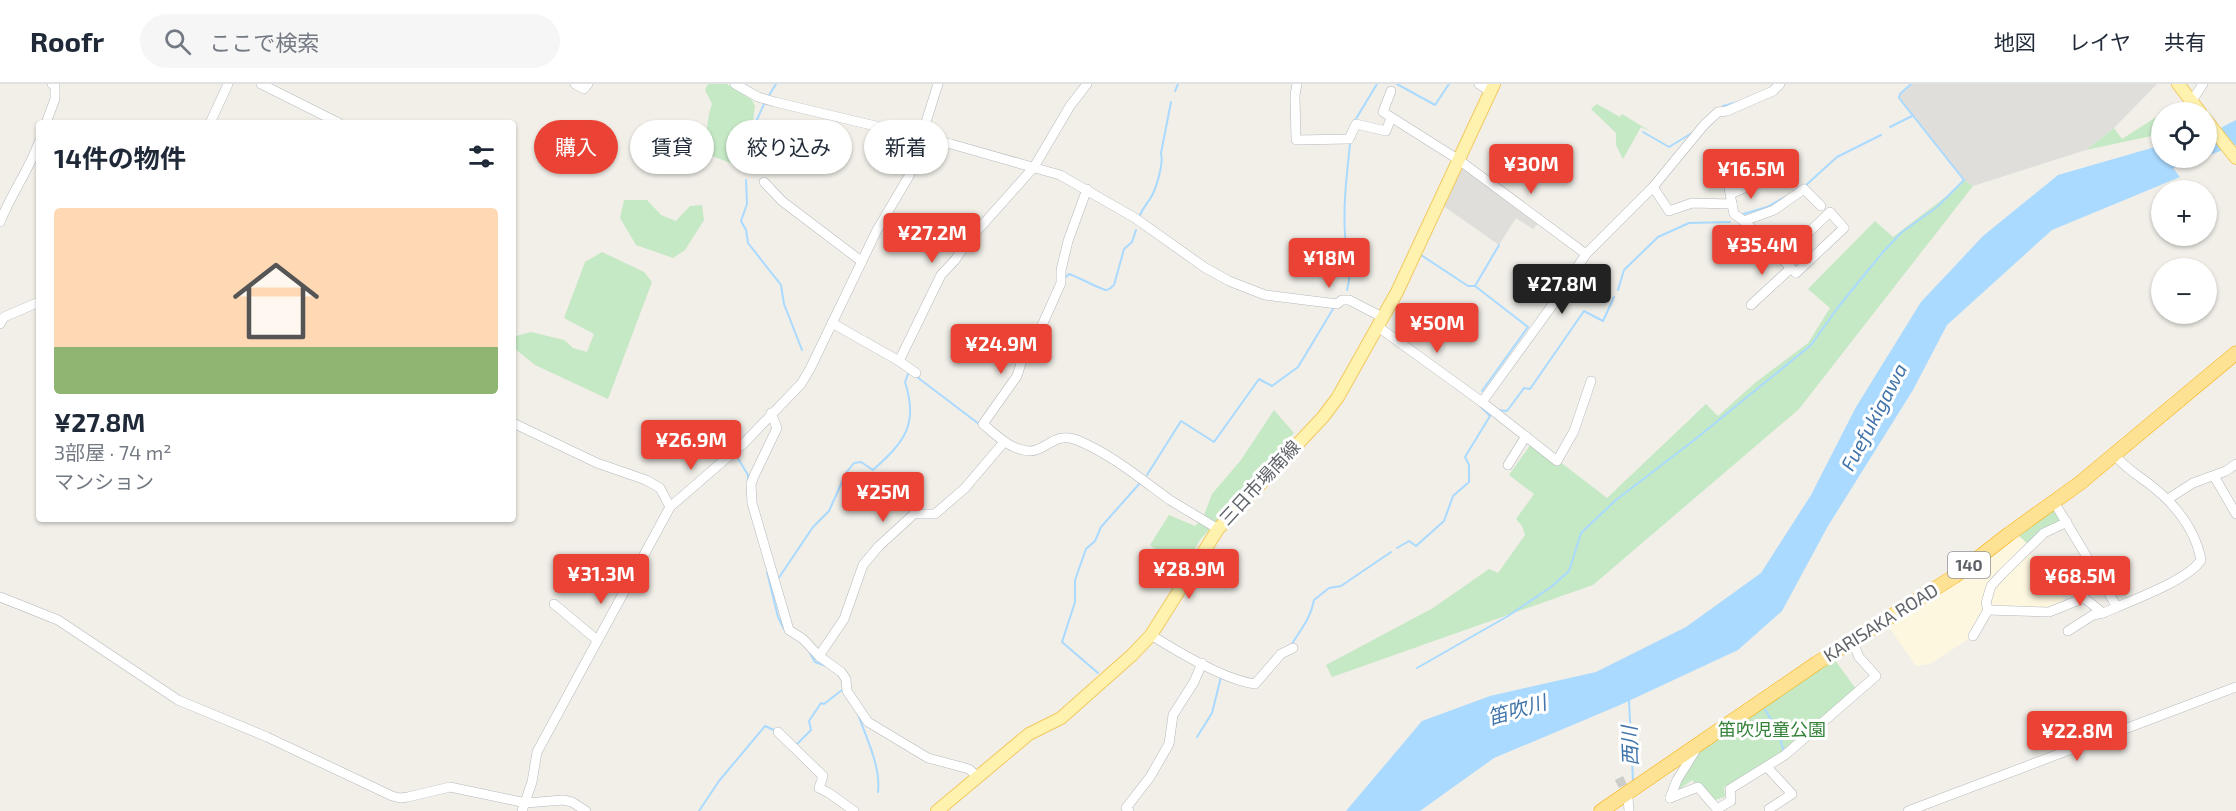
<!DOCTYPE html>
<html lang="ja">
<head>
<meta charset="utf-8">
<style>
	:root { --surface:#fff; --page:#f6f6f7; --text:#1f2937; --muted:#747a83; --line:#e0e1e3; --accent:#ea4335 }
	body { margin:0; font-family:"Exo 2","Noto Sans JP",sans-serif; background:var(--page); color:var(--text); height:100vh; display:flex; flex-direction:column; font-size:22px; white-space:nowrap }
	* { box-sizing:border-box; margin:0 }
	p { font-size:20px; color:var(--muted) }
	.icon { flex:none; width:33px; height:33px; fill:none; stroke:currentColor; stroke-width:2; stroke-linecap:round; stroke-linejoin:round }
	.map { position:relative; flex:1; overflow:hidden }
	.sheet { position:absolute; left:36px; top:36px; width:480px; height:402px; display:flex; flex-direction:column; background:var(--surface); border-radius:6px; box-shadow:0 2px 4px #0004 }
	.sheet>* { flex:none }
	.guide { position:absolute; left:534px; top:36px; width:570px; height:54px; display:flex; gap:12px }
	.fabs { position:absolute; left:2151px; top:18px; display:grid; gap:12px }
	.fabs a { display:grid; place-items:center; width:66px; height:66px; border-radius:50%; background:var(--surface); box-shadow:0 2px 4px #0004; font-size:30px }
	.price { position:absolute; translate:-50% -51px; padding:0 14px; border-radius:6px; background:var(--accent); color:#fff; font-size:20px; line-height:39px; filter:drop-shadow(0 2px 3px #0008) }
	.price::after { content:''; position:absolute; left:50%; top:36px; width:18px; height:14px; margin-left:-9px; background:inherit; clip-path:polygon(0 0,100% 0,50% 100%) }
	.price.on { background:#222; color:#fff }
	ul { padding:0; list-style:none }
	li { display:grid; align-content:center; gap:12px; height:318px; padding:0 18px }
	li span { display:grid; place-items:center; height:186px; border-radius:6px; color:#555 }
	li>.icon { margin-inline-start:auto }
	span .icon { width:108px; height:108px; fill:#fffc; stroke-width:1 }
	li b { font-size:26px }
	h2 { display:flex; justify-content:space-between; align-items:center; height:72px; padding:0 18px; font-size:26px }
	.chip { padding:0 21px; border-radius:27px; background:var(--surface); box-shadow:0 2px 4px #0004; font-size:21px; line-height:54px }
	.chip.on { background:var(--accent); color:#fff }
	header { display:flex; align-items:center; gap:36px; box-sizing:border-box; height:84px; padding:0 30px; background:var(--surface); border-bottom:2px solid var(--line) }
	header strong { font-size:28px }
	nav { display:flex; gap:33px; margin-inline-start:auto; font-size:21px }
	.search { width:420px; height:54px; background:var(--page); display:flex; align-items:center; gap:15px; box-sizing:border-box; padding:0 21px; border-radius:33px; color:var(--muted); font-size:22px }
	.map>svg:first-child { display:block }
	.commercial { fill:#fef7e0 }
	.industrial { fill:#e0deda }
	.green { fill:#c5e8c5 }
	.water { fill:#aadaff }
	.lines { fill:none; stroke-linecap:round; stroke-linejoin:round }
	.stream { stroke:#aadaff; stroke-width:2 }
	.minor-tunnel { stroke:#ccccc8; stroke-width:9; stroke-dasharray:9 4.5; stroke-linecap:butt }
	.minor-casing { stroke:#b5b8bc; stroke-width:10 }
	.major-casing { stroke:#f2c960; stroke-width:14 }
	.highway-casing { stroke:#f9ab00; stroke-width:15 }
	.minor { stroke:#fff; stroke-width:9 }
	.major { stroke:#fff2af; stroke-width:12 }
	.highway { stroke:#fde293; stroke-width:14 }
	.labels { text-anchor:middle; stroke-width:6; stroke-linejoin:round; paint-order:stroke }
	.shield { fill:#fff; stroke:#8f9295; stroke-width:1.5 }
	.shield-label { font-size:16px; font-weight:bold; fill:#5f6368 }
	.street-label { font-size:18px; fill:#5f6368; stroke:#fff }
	.park-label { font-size:18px; fill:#348238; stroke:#fff }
	.water-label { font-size:20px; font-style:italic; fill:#4174aa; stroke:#fff }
</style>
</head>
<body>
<header>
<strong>Roofr</strong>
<div class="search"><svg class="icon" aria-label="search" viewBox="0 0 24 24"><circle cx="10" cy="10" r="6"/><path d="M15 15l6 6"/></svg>ここで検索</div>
<nav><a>地図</a><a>レイヤ</a><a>共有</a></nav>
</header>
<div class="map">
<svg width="2236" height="727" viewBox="0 0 2236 727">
	<rect width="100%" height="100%" fill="#f1efe8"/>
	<!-- commercial -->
	<path class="commercial" d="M2016,449L2030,462L2026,467L2052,489L2066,521L2049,528L1989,526L1973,552L1930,580L1916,582L1889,543L2002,466Z"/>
	<!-- industrial -->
	<g class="industrial">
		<path d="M1911,0H2157L2114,44L2086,66L1973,102L1964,96L1901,18L1900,10Z"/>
		<path d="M1463,79L1542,136L1533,145L1516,134L1499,161L1442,121Z"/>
	</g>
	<!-- green -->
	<g class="green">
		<path d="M708,0H727L752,16L755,22L753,37L758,70L755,77L741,83L707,70L702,62C709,48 706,35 712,20L705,6Z"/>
		<path d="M1597,20L1620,33L1622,30L1650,47L1641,43L1623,75L1616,61V49L1591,25Z"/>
		<path d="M2161,30V50L2086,66L2114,44L2122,55Z"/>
		<path d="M1964,96L1973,102L1799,325L1593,501L1332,593L1326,581L1433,524L1489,485L1498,489L1525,451L1522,442L1516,435L1534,410L1509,391L1533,357L1607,414L1706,320L1718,332L1756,298L1808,259L1830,224L1808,205L1875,137L1893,153L1956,105Z"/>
		<path d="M624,116H647L661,131L676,137L690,122L702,121L704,136L685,166L673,174L636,161L620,134Z"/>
		<path d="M602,168L644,188L652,198L608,315L535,281L514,264L516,252L531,248L564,256L573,264L587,268L594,250L564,234L585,178Z"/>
		<path d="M1274,326L1294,349L1200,456L1182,487L1150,461L1169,431L1195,442L1203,434L1212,410L1241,376Z"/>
		<path d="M2055,424L2066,439L2030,462L2016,449Z"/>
		<path d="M1832,572L1856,605L1785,671L1724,703L1725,713L1711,717L1692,696L1674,709L1698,667Z"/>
	</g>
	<!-- water -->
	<g class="water">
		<path d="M2236,36V61L2207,72V51Z"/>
		<path d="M2155,63L2162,74H2202L2173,84L2180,93L2052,146L1947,241L1913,306L1828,442L1782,527L1738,566L1620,621L1494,674L1420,727H1346L1422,637L1490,612L1596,588L1686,543L1761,489L1811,411L1856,323L1921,218L1983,152L2058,91Z"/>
	</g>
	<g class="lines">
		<!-- stream -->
		<g class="stream">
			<path d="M1397,0L1435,21L1449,0"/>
			<path d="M1175,7L1178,0"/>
			<path d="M768,13L776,0"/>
			<path d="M1723,22L1738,18"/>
			<path d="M1354,38L1377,0"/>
			<path d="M1890,43L1912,32"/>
			<path d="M1643,48L1669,63L1692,49"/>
			<path d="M747,85L761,81L755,40L765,18"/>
			<path d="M746,96L747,120L741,137L746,146L748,159L781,201L784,220L802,266"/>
			<path d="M1805,102L1837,73L1881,51"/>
			<path d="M1140,131C1143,124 1146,121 1150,115C1156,106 1164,79 1161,69L1171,18"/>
			<path d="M1740,131L1767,123L1785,113"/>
			<path d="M1418,169L1468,202H1475"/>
			<path d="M1065,194L1069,190C1076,192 1102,206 1106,206C1110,206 1111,203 1114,201L1124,165L1132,158L1136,146"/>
			<path d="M1347,206C1353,187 1346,170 1345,150C1343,120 1347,89 1350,60"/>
			<path d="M1618,206L1624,186L1658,153L1689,139L1730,138"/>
			<path d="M917,293L979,340"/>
			<path d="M1482,307L1528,243L1475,202L1499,161"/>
			<path d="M1497,326L1507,327L1524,304L1530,305L1584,227L1603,237L1614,213"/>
			<path d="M736,371L748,391V398"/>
			<path d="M1147,391L1181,337L1214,358L1259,295L1272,302L1298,283L1333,225"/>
			<path d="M1397,464L1409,457L1416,462L1444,437L1453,412L1469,398V381L1465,373L1490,332L1481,323"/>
			<path d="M767,488L778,533L784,545"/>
			<path d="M778,495L813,443L829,427L846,389L854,379L861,378L873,386C904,358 919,341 905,298L908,290"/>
			<path d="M1292,560C1302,543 1310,536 1314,516L1329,504L1341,502L1391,468"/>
			<path d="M810,569L815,578L826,582"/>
			<path d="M1417,584L1508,532L1551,503L1569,487L1581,449L1616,416L1693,357L1811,261L1839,222L1883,168L1902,148L1937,123L1964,96L1899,14L1900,10L1911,0"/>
			<path d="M1098,589L1062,558L1075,518V496L1086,465L1095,457L1101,443L1140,399"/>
			<path d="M1629,616L1633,697"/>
			<path d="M1763,622L1778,647L1784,668"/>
			<path d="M858,630C866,654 881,682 878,708"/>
			<path d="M1197,653L1212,629L1221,593"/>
			<path d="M797,660L811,646L809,637L821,619L824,620L842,606"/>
			<path d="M699,727L719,697L765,642L776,647"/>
		</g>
		<!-- minor-tunnel -->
		<path class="minor-tunnel" d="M1619,694L1628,713"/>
		<defs>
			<g id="minor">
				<path d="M261,0L339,39"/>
				<path d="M575,0L584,5L588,0"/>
				<path d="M735,0L758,13L775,18L951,60L1060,91L1135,134L1204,183L1229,197L1265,211L1337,220L1342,216H1349L1382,233"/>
				<path d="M1297,0L1295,11L1296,56L1349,55L1356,40L1386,47L1391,34"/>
				<path d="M1479,0L1491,8"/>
				<path d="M1391,7L1383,28L1459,76L1586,170"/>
				<path d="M2191,18L2203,0"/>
				<path d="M46,39L55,15V2L52,0"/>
				<path d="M210,39L228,0"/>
				<path d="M764,98L782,117L861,177"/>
				<path d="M1653,103L1669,127L1692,119L1732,120L1726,88"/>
				<path d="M1087,105L1068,157L1061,186V199L1035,257L1023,273L1017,292L983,340C996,351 1012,367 1030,367C1046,367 1055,347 1077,356C1111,370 1141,395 1170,416C1186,426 1202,435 1218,445"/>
				<path d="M1731,110L1760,97"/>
				<path d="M1732,120L1734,130L1744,137L1796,189L1844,144L1830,128L1782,174"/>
				<path d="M1744,137L1774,126L1804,105L1821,122"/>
				<path d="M0,138C11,110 29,86 39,58"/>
				<path d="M1751,221L1791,184"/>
				<path d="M832,239L899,277"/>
				<path d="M0,240L4,233L39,218"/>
				<path d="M1377,242L1482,318L1557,377L1574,347L1591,297"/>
				<path d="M916,289L899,277L941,191L955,176L968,157L1034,83L1070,22L1087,0"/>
				<path d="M1482,318L1551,223L1586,170L1653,103L1704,41L1718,28L1727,27L1773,7L1780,0"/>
				<path d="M771,329L777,344L754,392L751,400L752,419L789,546L803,555L819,572L841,588L846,595L847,607L868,638L928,674L969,685L978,693"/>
				<path d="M513,339L597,379L646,396L660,404L670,423"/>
				<path d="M2115,371C2124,383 2136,390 2148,399C2173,418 2195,444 2201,476C2189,495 2138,514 2117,523"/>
				<path d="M1508,381L1526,352"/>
				<path d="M2214,392L2236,430"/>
				<path d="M2168,415L2193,399L2226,387L2236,380"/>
				<path d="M0,513L58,536L178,616L267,653L392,712L400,714L408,713L450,703L526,719L563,716L572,718L586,727"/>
				<path d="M554,520L597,556"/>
				<path d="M1988,526L2049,528L2084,514L2103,529L2117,523L2054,418"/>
				<path d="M2068,547L2093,531L2103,529"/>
				<path d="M1151,551C1178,568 1224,596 1255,600L1281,570L1293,564"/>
				<path d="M1973,552L1988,526L1986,519L1991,502L2002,490L2044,449L2067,438"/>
				<path d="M819,572L844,535L863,481L879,462L914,430H935L965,404L1004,358"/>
				<path d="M778,648L823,692L819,704L829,709L854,727"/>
				<path d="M1767,683L1792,710L1769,725"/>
				<path d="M1628,713L1629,727"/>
				<path d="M1670,714L1698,703L1717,725L1731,717L1730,705L1785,671L1876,592L1859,573L1852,556"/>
				<path d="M1670,714L1677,696L1695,667L1694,663"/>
				<path d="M522,727L532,698L537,668L670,423L744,359L801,300L810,285L877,146L909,92L938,0"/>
				<path d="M1129,727L1126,724L1150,693L1169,660L1173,631L1194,598L1202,579"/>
				<path d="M1908,727L2236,603"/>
			</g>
			<g id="major">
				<path d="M2178,0L2200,28"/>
				<path d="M2206,36L2236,74"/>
				<path d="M937,727L1029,650L1061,634L1132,571L1151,551L1218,445L1323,333L1338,313L1397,208L1494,0"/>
			</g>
			<path id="highway" d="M1601,727L1817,579L1955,492L2009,450L2080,399L2236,269"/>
		</defs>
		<!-- minor casing -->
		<use href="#minor" class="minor-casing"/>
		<!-- major casing -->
		<use href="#major" class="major-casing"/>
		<!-- highway casing -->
		<use href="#highway" class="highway-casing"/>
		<!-- minor -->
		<use href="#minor" class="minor"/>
		<!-- major -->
		<use href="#major" class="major"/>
		<!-- highway -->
		<use href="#highway" class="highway"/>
	</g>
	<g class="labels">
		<!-- shield labels -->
		<rect class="shield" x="1948" y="468" width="42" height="26" rx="4.5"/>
		<g class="shield-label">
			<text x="1969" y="487">140</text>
		</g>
		<!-- street labels -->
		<g class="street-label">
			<text transform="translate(1260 399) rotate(-47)" y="6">三日市場南線</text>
			<text transform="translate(1881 539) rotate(-32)" y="6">KARISAKA ROAD</text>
		</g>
		<!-- park labels -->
		<g class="park-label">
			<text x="1772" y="652">笛吹児童公園</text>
		</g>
		<!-- water labels -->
		<g class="water-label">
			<text transform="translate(1874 333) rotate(-62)" y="7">Fuefukigawa</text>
			<text transform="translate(1517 626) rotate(-16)" y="7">笛吹川</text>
			<text transform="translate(1630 662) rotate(-92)" y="7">西川</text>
		</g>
	</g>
</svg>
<div class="fabs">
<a><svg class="icon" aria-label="locate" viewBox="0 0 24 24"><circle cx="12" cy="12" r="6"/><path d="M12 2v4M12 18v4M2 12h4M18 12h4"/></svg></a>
<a>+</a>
<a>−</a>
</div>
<b class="price" style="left:1531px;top:111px">¥30M</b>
<b class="price" style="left:1751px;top:116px">¥16.5M</b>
<b class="price" style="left:932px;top:180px">¥27.2M</b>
<b class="price" style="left:1762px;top:192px">¥35.4M</b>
<b class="price" style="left:1329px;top:205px">¥18M</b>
<b class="price on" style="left:1562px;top:231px">¥27.8M</b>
<b class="price" style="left:1437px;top:270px">¥50M</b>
<b class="price" style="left:1001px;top:291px">¥24.9M</b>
<b class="price" style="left:691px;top:387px">¥26.9M</b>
<b class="price" style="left:883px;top:439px">¥25M</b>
<b class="price" style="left:1189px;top:516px">¥28.9M</b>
<b class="price" style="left:601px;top:521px">¥31.3M</b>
<b class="price" style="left:2080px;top:523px">¥68.5M</b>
<b class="price" style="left:2077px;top:678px">¥22.8M</b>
<div class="guide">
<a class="chip on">購入</a>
<a class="chip">賃貸</a>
<a class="chip">絞り込み</a>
<a class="chip">新着</a>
</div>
<section class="sheet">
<h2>14件の物件<svg class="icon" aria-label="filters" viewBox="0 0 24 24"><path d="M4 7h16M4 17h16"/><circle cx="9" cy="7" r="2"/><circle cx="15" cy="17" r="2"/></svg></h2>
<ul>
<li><span style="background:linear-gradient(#ffd9b3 75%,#8fb573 0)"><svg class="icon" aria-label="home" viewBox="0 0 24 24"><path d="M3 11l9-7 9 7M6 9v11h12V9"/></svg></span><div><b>¥27.8M</b><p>3部屋 · 74 m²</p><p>マンション</p></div></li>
</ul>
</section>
</div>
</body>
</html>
